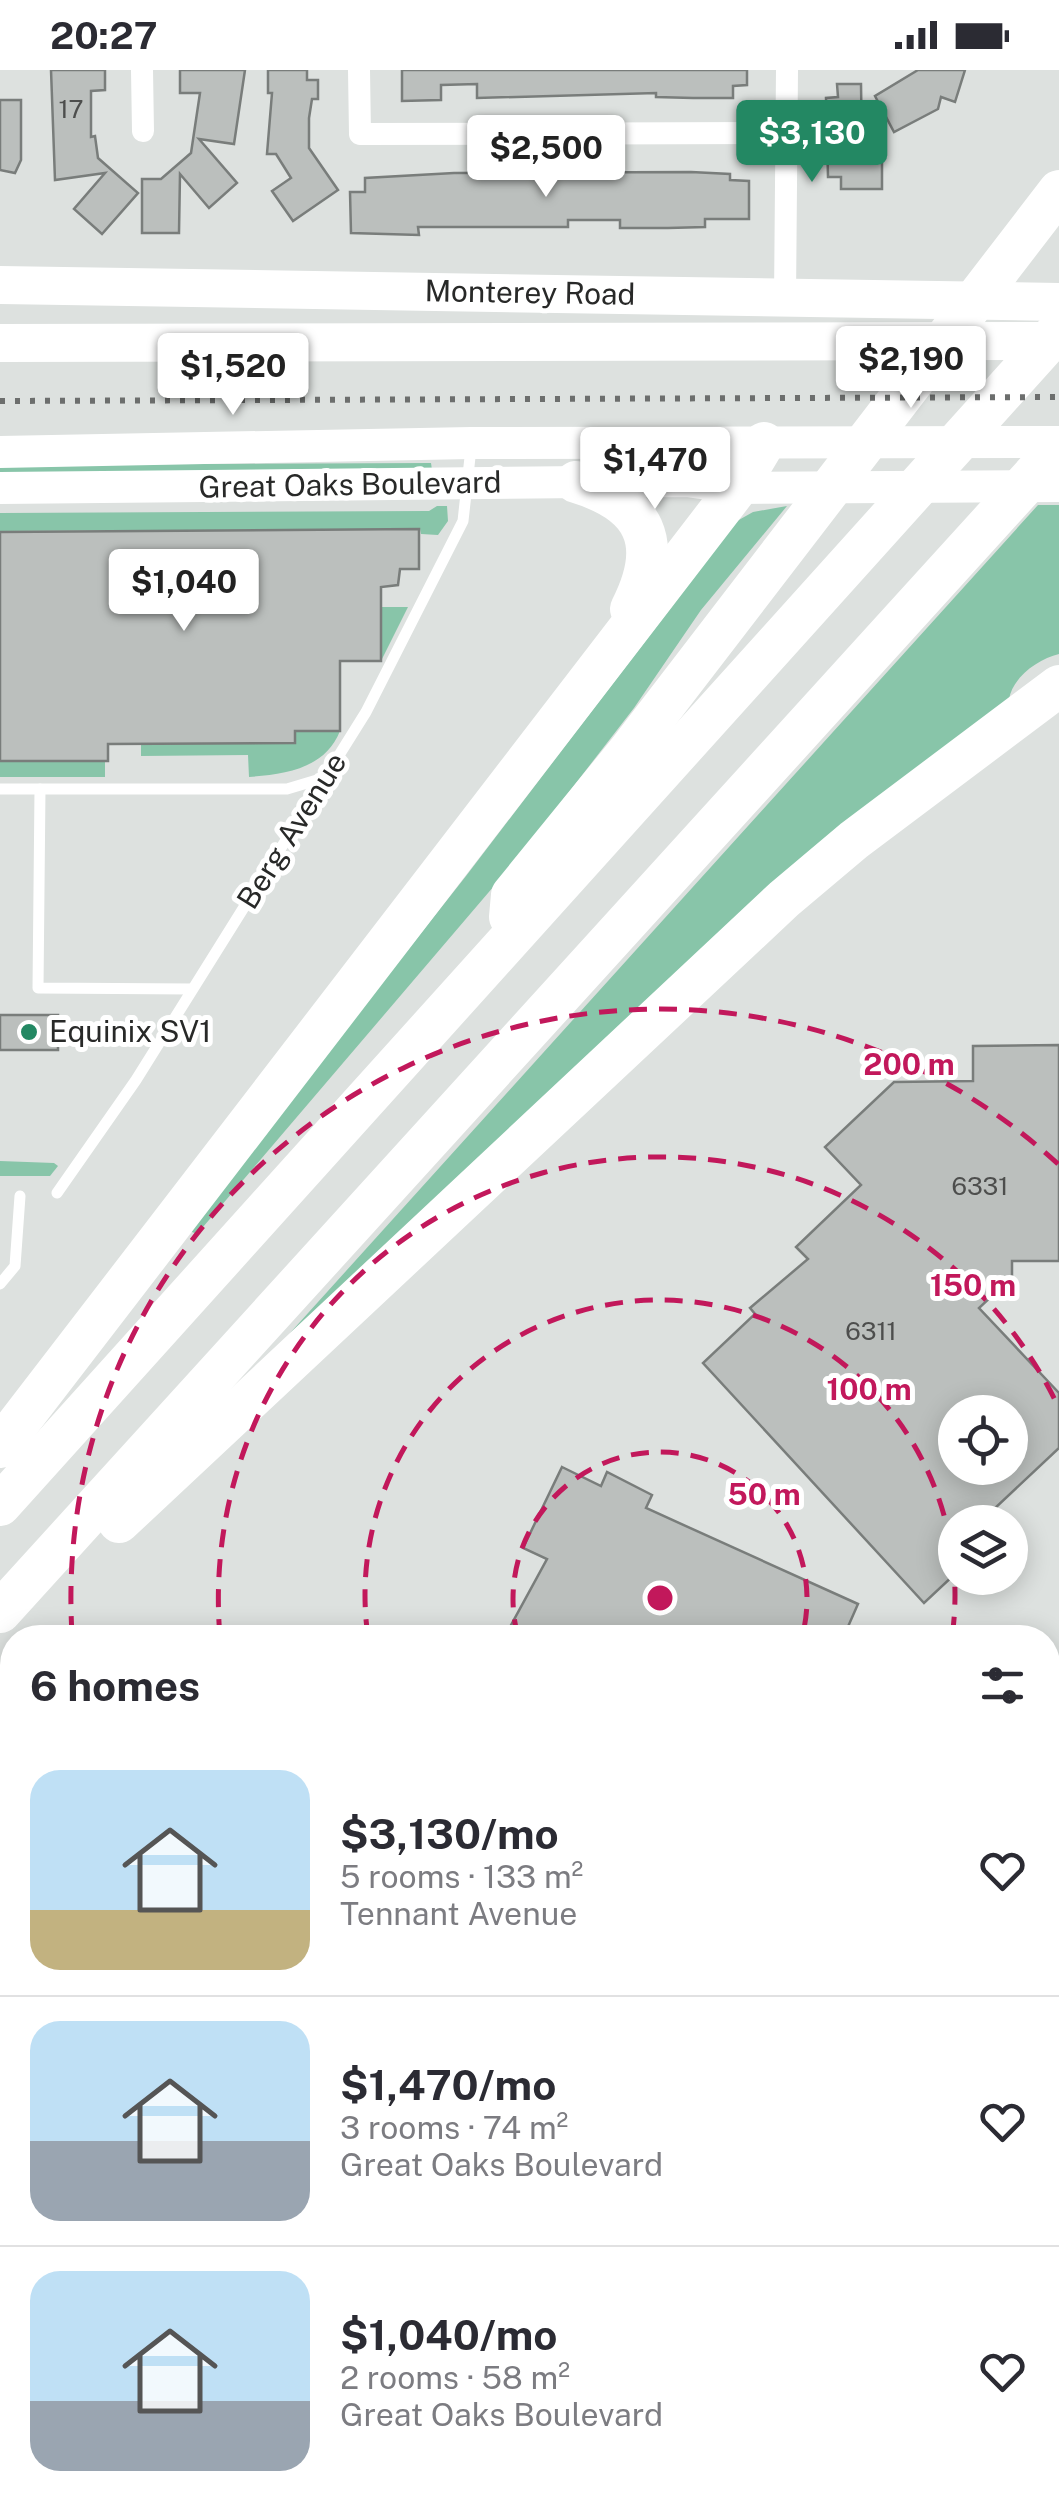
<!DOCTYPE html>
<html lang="en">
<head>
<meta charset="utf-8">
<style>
	:root { --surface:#fff; --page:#f2f2f3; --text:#2b2b33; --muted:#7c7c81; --line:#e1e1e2; --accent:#238863 }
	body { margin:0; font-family:"Public Sans",sans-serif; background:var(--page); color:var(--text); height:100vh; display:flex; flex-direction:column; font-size:38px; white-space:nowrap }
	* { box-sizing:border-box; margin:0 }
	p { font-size:32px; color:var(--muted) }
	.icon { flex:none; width:55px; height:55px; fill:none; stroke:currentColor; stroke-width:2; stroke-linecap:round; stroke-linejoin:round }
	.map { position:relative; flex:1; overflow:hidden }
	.panel { position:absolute; left:0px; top:1555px; width:1060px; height:892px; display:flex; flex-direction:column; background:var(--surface); border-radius:40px 40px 0 0; box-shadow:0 5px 25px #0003 }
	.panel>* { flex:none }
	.controls { position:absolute; left:938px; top:1325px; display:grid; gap:20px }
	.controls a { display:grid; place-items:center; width:90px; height:90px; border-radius:50%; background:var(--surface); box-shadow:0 5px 25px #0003; font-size:50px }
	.price { position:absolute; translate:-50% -85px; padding:0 22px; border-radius:10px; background:#fff; color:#222; font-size:32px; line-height:65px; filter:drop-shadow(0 2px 5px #0008) }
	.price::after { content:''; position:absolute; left:50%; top:60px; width:30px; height:22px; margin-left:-15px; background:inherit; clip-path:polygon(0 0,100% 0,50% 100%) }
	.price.selected { background:var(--accent); color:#fff }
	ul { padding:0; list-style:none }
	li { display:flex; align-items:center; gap:30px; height:250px; padding:0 30px }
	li+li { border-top:2px solid var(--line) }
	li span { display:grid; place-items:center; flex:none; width:280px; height:200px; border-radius:30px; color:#555 }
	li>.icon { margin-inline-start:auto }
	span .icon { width:120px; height:120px; fill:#fffc; stroke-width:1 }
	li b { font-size:42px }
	h2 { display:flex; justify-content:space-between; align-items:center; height:120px; padding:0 30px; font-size:42px }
	.status { display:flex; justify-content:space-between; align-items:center; height:70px; padding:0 50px; background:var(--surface); direction:ltr }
	.status svg { height:28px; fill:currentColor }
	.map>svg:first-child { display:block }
	.green { fill:#88c5a9 }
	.building { fill:#bbbfbd; stroke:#797d7b; stroke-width:2.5; fill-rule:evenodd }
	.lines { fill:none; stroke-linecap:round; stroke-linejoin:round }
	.service { stroke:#fff; stroke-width:11 }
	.minor { stroke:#fff; stroke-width:22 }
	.tertiary { stroke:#fff; stroke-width:28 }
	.secondary { stroke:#fff; stroke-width:32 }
	.primary { stroke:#fff; stroke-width:38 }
	.motorway { stroke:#fff; stroke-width:42 }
	.rail { stroke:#6c6e6d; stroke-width:6; stroke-dasharray:5 10; stroke-linecap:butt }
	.ring { fill:none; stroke:#c2185b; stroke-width:5; stroke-dasharray:18 12 }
	.poi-dot { fill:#238863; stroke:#fff; stroke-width:4 }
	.labels { text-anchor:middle; stroke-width:10; stroke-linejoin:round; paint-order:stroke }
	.number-label { font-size:25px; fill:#4d4e4d }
	.street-label { font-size:30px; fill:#282928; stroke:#fff }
	.poi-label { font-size:30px; fill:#282928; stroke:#fff; text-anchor:start }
	.centre { fill:#c2185b; stroke:#fff; stroke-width:5 }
	.ring-label { font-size:30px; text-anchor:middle; font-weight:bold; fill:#c2185b; stroke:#fff; stroke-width:10; stroke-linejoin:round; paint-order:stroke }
</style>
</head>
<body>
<div class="status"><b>20:27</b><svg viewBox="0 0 49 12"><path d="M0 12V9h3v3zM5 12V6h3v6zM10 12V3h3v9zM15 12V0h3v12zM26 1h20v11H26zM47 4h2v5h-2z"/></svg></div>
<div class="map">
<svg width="1059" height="2446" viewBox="0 0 1059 2446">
	<rect width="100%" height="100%" fill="#dde1df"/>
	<!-- green -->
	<g class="green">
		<path d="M431,393L432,400L0,404V395Z"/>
		<path d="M1038,435H1059V584C1038,589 1013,607 1009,629L290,1263Z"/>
		<path d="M437,436H447L448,451L438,465L421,464L420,459L0,461V443L429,441Z"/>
		<path d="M787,436L701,540L634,638L518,788L197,1164L187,1160L466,806L737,451L753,442Z"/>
		<path d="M381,537H408L381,591Z"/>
		<path d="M295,661H340C325,699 285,704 249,707L248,685L141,686V673L295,672Z"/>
		<rect x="0" y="691" width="105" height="16"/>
		<path d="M0,1091L54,1093L58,1096L50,1106H0Z"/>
	</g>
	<!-- building -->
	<g class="building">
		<path d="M51,0H105V20L91,21V67L95,66L98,88L138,123L102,164L74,139L105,103L55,110Z"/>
		<path d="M180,0H245L234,74L199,69L237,113L209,138L180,104L179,163H142V109H161L191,83L200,23H180Z"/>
		<path d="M268,0H307V10H318V29H312L309,48V78L338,120L293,151L272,121L291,108L276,84H267L272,23H268Z"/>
		<path d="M402,0H747V15L733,16V28H693L656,27V23L477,28V14L441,15V30L402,31Z"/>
		<path d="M918,0H965L955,32L941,27L938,39L894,62L875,26Z"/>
		<path d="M837,14H861L862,82L882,83V119H841V107H828L826,28L838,27Z"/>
		<path d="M0,30H21V90L15,103L0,100Z"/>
		<path d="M691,102L730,104V110L749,111V149H705V157L668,158H620V150H568V157H418L419,165L351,163L350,122H365V108L454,103Z"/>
		<path d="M419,459V499H400L398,515L381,517V591H340V661H295V673L108,674V691H0V462Z"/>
		<rect x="0" y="945" width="58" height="35"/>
		<path d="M1059,975V1191H1012V1207L979,1238L1059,1323V1378L994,1439L1006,1452H955V1504L924,1533L703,1293L755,1244L750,1238L808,1189L796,1177L861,1115L825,1077L894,1012L973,1011V976ZM955,1342H1010V1398H955Z"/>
		<path d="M562,1397L601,1416L607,1402L652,1425L646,1438L858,1534L843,1568H504L547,1489L523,1478Z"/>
	</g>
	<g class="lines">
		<!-- service -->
		<g class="service">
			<path d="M0,719H287L327,707"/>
			<path d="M40,719L38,918L192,919"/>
			<path d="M57,1123L136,1010L366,642L463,451L471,378"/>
			<path d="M0,1214L15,1196L20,1126"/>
			<path d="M1048,1824L1059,1812"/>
			<path d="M1048,1933L1059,1923"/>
			<path d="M1048,2158H1059"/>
			<path d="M949,2435V2446"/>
		</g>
		<!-- minor -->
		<g class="minor">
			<path d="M142,0L143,61"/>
			<path d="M359,0L360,64L786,63"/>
			<path d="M785,229L787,0"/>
		</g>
		<!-- tertiary -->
		<g class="tertiary">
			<path d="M1048,1720L1059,1712"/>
			<path d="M832,2435L833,2446"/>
		</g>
		<!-- secondary -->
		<g class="secondary">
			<path d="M0,382L471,373L1059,372"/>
			<path d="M0,418L686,411L737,418L1059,416"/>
		</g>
		<!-- primary -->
		<g class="primary">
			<path d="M0,215L1059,232"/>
			<path d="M0,273L1059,271"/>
		</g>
		<!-- motorway -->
		<g class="motorway">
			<path d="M576,412C645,433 665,472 631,539"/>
			<path d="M510,847L512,825L629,681L1059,121"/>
			<path d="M0,1377L737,418L764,373"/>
			<path d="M0,1435L1059,260"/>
			<path d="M119,1452L784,829L854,770L1059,616"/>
			<path d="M0,1542L1059,377"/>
		</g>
		<!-- rail -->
		<path class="rail" d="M0,331L1059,327"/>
	</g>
	<!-- distance rings -->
	<g class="ring">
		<path d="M518 1567A147 147 0 1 1 802 1567"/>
		<path d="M368 1567A295 295 0 1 1 952 1567"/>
		<path d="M1059 1718A442 442 0 0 1 1048 1739M220 1567A442 442 0 0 1 1059 1338"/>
		<path d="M72 1564A589 589 0 0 1 1058 1094"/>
	</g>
	<!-- markers -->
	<circle class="poi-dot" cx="29" cy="962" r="10"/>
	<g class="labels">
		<!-- number labels -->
		<g class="number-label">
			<text x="71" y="48">17</text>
			<text x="980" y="1125">6331</text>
			<text x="871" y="1270">6311</text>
		</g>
		<!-- street labels -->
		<g class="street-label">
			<text transform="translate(530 223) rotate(1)" y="10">Monterey Road</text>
			<text transform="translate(350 415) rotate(-1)" y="10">Great Oaks Boulevard</text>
			<text transform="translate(292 761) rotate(-58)" y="10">Berg Avenue</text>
		</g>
		<!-- poi labels -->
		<g class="poi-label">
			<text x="49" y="972">Equinix SV1</text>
		</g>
	</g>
	<circle cx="660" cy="1528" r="15" class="centre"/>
	<g class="ring-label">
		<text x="909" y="1005">200 m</text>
		<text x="973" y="1226">150 m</text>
		<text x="869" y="1330">100 m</text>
		<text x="764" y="1435">50 m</text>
	</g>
</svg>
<div class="controls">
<a><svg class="icon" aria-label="locate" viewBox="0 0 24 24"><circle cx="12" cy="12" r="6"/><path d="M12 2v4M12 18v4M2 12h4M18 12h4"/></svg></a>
<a><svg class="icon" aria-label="layers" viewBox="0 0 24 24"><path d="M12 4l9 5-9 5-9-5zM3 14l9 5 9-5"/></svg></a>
</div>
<b class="price selected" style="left:812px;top:115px">$3,130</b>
<b class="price" style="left:546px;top:130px">$2,500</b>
<b class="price" style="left:911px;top:341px">$2,190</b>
<b class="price" style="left:233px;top:348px">$1,520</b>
<b class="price" style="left:655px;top:442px">$1,470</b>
<b class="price" style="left:184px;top:564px">$1,040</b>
<section class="panel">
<h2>6 homes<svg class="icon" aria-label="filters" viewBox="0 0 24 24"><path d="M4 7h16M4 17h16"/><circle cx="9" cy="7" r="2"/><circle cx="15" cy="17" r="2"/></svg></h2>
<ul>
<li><span style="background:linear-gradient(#bfe0f5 70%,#c2b280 0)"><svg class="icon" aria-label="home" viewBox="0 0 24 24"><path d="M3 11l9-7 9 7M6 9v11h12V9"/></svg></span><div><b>$3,130/mo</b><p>5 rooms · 133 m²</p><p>Tennant Avenue</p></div><svg class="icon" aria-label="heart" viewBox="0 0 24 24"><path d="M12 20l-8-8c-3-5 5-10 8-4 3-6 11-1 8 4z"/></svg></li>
<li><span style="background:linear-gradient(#bfe0f5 60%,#9aa5b1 0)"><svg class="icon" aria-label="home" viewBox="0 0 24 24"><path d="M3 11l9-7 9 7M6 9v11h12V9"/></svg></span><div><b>$1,470/mo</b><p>3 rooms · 74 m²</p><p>Great Oaks Boulevard</p></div><svg class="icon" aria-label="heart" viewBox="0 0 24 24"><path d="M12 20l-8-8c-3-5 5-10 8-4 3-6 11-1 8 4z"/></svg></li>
<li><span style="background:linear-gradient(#bfe0f5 65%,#9aa5b1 0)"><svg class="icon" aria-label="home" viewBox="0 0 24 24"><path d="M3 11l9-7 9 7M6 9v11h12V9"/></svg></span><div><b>$1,040/mo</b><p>2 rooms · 58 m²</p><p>Great Oaks Boulevard</p></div><svg class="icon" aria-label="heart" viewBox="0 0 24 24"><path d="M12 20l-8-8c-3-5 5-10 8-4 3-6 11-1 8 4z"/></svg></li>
</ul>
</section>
</div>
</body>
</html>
